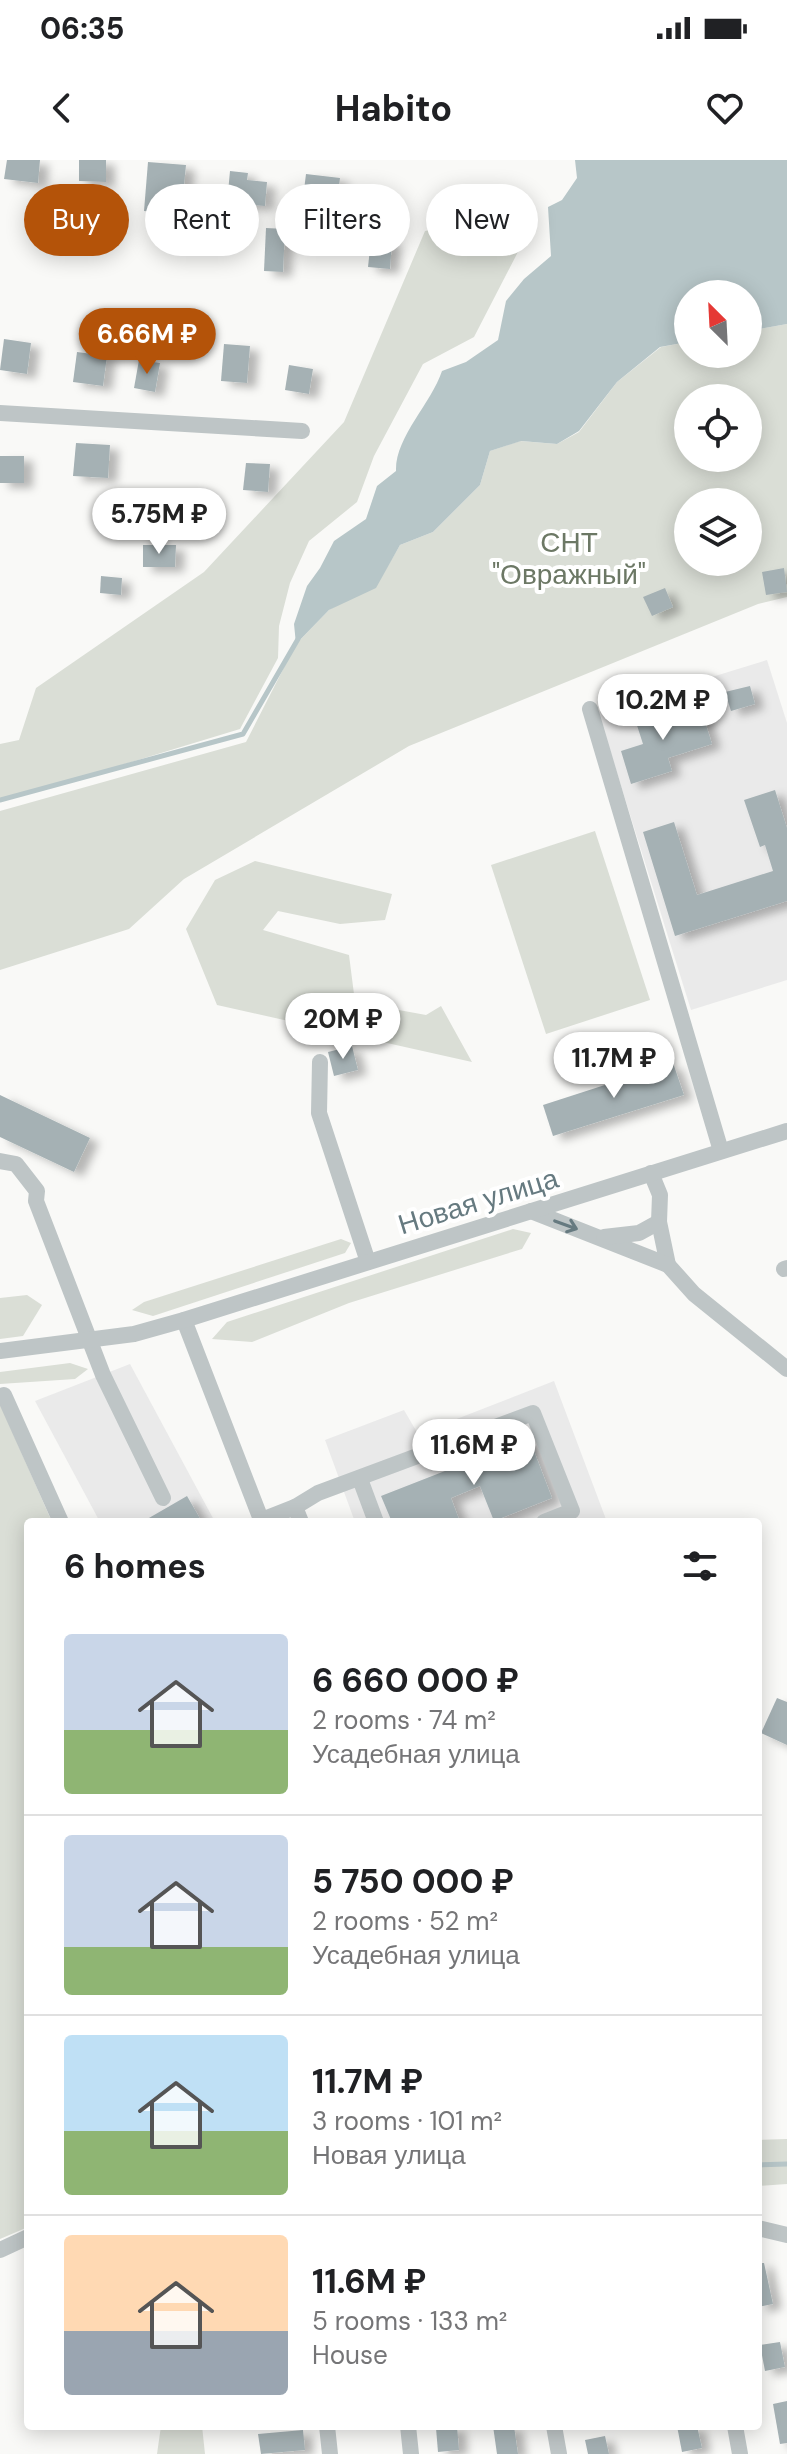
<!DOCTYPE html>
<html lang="en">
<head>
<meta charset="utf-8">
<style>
	:root { --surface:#fff; --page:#f2f2f2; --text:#202124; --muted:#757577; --line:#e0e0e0; --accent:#b45309 }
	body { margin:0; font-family:"DM Sans",sans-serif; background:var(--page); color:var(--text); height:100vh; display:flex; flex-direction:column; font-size:30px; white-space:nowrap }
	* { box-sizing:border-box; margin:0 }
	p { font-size:26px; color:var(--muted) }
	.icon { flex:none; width:44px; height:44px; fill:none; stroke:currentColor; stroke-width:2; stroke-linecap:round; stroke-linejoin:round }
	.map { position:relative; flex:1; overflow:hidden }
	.side { position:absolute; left:24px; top:1358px; width:738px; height:912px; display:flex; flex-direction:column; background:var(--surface); border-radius:8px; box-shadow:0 4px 20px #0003 }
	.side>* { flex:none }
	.banner { position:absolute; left:24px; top:24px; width:740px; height:72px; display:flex; gap:16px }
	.needle { width:52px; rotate:336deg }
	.controls { position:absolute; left:674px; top:120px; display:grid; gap:16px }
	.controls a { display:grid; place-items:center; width:88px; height:88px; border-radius:50%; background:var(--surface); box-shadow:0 4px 20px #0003; font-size:40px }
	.price { position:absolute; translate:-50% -68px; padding:0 18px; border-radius:28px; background:#fff; color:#222; font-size:26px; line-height:52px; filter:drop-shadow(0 2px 4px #0008) }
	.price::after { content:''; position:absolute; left:50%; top:48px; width:24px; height:18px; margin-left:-12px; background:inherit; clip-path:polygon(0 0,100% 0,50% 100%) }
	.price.active { background:var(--accent); color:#fff }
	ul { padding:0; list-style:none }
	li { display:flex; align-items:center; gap:24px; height:200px; padding:0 40px }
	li+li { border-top:2px solid var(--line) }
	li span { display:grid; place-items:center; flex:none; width:224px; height:160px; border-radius:8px; color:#555 }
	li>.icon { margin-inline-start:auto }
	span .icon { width:96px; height:96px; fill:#fffc; stroke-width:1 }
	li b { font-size:34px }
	h2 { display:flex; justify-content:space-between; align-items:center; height:96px; padding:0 40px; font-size:34px }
	.chip { padding:0 28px; border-radius:36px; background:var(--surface); box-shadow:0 4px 20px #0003; font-size:28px; line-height:72px }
	.chip.active { background:var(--accent); color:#fff }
	.status { display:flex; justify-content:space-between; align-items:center; height:56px; padding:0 40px; background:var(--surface); direction:ltr }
	.status svg { height:22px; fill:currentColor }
	header { display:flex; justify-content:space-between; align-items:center; height:104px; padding:0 40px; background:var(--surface); font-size:36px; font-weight:700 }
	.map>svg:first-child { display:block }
	.built { fill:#eaeaea }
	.green { fill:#daded6; fill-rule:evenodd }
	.water { fill:#b7c6c8 }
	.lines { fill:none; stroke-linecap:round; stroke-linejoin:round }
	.stream { stroke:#b7c6c8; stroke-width:5 }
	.building { fill:#a5b1b4; filter:url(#shadow) }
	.minor { stroke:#bec5c6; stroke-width:16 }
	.oneway { stroke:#667a80 }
	.labels { text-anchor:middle; stroke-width:8; stroke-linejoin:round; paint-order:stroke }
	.park-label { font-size:28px; fill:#6c7865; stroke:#fff }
	.street-label { font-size:28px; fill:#667a80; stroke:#fff }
</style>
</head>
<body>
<div class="status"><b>06:35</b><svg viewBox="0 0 49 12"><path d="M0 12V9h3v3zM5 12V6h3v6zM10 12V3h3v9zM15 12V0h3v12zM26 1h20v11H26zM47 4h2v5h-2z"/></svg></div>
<header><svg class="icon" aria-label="back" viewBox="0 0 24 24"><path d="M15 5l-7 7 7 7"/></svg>Habito<svg class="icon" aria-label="heart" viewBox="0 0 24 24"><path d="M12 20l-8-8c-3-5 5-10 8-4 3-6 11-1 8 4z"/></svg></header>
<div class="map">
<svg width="787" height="2294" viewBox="0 0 787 2294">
	<defs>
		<filter id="shadow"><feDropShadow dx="9" dy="5" stdDeviation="4" flood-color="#0004"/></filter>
	</defs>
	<rect width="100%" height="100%" fill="#f9f9f7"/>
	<!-- built -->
	<g class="built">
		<path d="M767,500L787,563V820L691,850L598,552Z"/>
		<path d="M130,1204L215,1362H100L35,1241Z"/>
		<path d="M554,1221L607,1362H355L325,1280L404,1250L418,1274Z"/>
	</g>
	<!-- green -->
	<g class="green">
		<path d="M515,52L521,86L474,177L423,204L374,296L357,342L309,381L290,423L279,466L278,498L240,569L0,642V584L19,580L36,528L204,412L344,262L425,71Z"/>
		<path d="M787,164V437L758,444L409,586L184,719L129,769L0,810V651L246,582L296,484L329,450L379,421L400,385L433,372L480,325L490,291L520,281L557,284L579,272L617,222L661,187L688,182V194H748V171ZM688,238H748V298H688ZM688,342H748V402H688Z"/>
		<path d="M595,671L650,840L546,874L491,705Z"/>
		<path d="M255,701L392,734L385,760L340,764L278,751L263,770L349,795L355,842L426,855L441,846L472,902L217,845L186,769L215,720Z"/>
		<path d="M513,1069L531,1073L522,1089L349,1143L252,1182L212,1179L227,1162Z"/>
		<path d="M341,1079L351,1083L345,1093L153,1156L132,1150L144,1142Z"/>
		<path d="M27,1135L42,1145L23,1176L0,1179V1138Z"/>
		<path d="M70,1203L88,1209L75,1219L0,1224V1212Z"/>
		<path d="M0,1244L52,1362H28V2067L0,2079Z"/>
		<path d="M787,1979V2024L758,2026V1980Z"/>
		<path d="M161,2266H202L205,2294H157Z"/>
	</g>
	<!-- water -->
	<path class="water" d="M575,0H787V164L748,171V134H688V182L660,187L617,222L579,271L557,284L521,281L490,291L480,325L433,372L400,385L376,428L329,450L296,484L294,464L307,426L320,408L334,381L366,359L377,326L396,311C395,277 431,244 442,211L466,202L498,180L506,141L524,119L551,96L548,47L562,40L577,18Z"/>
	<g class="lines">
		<!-- stream -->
		<g class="stream">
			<path d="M0,640L243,574L298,479"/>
			<path d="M758,2005L787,2004"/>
		</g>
	</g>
	<!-- building -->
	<g class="building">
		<path d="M7,0H40L38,23L4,19Z"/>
		<path d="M79,0H106V22L79,21Z"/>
		<path d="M148,2L186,5L181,55L144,51Z"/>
		<path d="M230,11L248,13L247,20L267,22L265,46L227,43Z"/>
		<path d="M306,14L340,18L336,50L302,46Z"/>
		<path d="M266,68L285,69L283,112L264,111Z"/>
		<path d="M371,79L392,81L390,109L368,107Z"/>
		<path d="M4,179L31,183L27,214L0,210Z"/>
		<path d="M224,184L250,186L247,223L221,221Z"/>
		<path d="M77,192L107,196L103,226L73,222Z"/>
		<path d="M139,200L160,203L155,232L134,228Z"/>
		<path d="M289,205L313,209L309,234L285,230Z"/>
		<path d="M76,283L110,285L108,318L73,316Z"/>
		<rect x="0" y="296" width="24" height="27"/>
		<path d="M246,303L270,304L268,332L243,330Z"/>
		<path d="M143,385H176L175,407H143Z"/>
		<path d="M784,408L787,432L766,435L762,412Z"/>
		<path d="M101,416L122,418L121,435L100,433Z"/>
		<path d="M665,428L673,447L652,456L643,437Z"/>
		<path d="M750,526L755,544L731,551L725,532Z"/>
		<path d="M667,542L673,562L702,552L712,584L668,598L672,611L631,624L621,591L643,584L633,553Z"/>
		<path d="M775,630L787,668V741L675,776L643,672L674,662L697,735L773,711L765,685L760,687L744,640Z"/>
		<path d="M352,886L358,910L334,916L328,892Z"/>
		<path d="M673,903L684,935L553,976L543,945Z"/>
		<path d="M0,935L90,978L74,1012L0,977Z"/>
		<path d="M529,1278L552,1338L494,1361L480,1326L451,1338L460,1362H392L381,1336Z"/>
		<path d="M187,1336L202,1362H142L168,1347Z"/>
		<path d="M777,1538L787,1542V1585L761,1573Z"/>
		<path d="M758,2103H764L773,2144L758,2147Z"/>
		<path d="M780,2182L785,2207L765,2211L760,2185Z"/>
		<path d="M787,2241V2283L780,2284L773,2244Z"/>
		<path d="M457,2266L459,2290L438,2292L436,2268Z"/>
		<path d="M493,2266H514L518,2294H497Z"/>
		<path d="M677,2266H697L702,2288L682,2292Z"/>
		<path d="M303,2270L305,2290L261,2294L258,2274Z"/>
		<path d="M605,2276L609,2294H588L585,2280Z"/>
	</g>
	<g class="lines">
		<!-- minor -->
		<g class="minor">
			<path d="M0,253L302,271"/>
			<path d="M590,549L721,991"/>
			<path d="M320,902L319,953L368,1102"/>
			<path d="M0,1001L16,1004L37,1031L36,1041L103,1215L163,1338"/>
			<path d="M651,1013L660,1035L659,1062L668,1105"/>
			<path d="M531,1051L668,1105L694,1134L787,1209"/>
			<path d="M604,1077L639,1073L659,1062"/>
			<path d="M784,1109L787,1108"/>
			<path d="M184,1160L262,1362"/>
			<path d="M0,1191L134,1174L184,1160L787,971"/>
			<path d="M0,1237L4,1235L61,1362"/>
			<path d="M360,1319L376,1362"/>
			<path d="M295,1347L301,1362"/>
			<path d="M262,1360L295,1347L318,1333L533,1253L572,1351L544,1362"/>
			<path d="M758,2068L787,2075"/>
			<path d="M0,2090L28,2077"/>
			<path d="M327,2266L330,2294"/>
			<path d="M408,2266L411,2294"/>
			<path d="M554,2266L559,2294"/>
			<path d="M735,2266L740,2294"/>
		</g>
	</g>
	<!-- one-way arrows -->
	<defs><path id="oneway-shaft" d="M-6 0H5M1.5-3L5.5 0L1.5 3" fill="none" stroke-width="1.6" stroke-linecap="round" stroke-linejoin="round" transform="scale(2)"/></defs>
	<use class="oneway" href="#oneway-shaft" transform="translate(566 1065) rotate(20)"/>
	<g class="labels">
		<!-- park labels -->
		<g class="park-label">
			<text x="569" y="392">СНТ<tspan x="569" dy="32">"Овражный"</tspan></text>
		</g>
		<!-- street labels -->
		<g class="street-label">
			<text transform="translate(478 1041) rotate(-17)" y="10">Новая улица</text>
		</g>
	</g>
</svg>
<div class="controls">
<a><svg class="needle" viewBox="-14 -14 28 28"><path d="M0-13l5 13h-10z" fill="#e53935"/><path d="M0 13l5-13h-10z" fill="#757577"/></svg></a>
<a><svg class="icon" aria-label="locate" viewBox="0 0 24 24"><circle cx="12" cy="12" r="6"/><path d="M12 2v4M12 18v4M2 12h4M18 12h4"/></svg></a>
<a><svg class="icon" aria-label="layers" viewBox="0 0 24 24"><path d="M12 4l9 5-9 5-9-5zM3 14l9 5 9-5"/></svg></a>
</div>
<b class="price active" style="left:147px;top:216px">6.66M ₽</b>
<b class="price" style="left:159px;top:396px">5.75M ₽</b>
<b class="price" style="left:663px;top:582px">10.2M ₽</b>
<b class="price" style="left:343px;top:901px">20M ₽</b>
<b class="price" style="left:614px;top:940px">11.7M ₽</b>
<b class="price" style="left:474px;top:1327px">11.6M ₽</b>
<div class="banner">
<a class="chip active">Buy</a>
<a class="chip">Rent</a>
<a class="chip">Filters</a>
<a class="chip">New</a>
</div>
<section class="side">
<h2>6 homes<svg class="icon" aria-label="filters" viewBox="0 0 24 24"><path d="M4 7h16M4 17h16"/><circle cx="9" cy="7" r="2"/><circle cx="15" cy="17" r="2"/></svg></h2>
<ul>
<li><span style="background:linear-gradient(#c9d6e8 60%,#8fb573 0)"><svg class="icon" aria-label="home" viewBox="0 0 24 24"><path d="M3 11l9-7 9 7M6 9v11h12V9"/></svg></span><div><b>6 660 000 ₽</b><p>2 rooms · 74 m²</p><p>Усадебная улица</p></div></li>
<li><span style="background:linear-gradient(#c9d6e8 70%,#8fb573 0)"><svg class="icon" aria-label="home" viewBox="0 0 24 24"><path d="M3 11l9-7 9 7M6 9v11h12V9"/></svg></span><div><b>5 750 000 ₽</b><p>2 rooms · 52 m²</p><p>Усадебная улица</p></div></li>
<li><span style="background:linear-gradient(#bfe0f5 60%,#8fb573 0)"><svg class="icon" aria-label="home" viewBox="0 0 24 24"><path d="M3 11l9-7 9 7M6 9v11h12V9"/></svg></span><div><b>11.7M ₽</b><p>3 rooms · 101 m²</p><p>Новая улица</p></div></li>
<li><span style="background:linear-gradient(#ffd9b3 60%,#9aa5b1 0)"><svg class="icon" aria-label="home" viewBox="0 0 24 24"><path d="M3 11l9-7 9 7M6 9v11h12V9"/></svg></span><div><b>11.6M ₽</b><p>5 rooms · 133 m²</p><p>House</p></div></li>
</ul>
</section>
</div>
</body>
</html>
